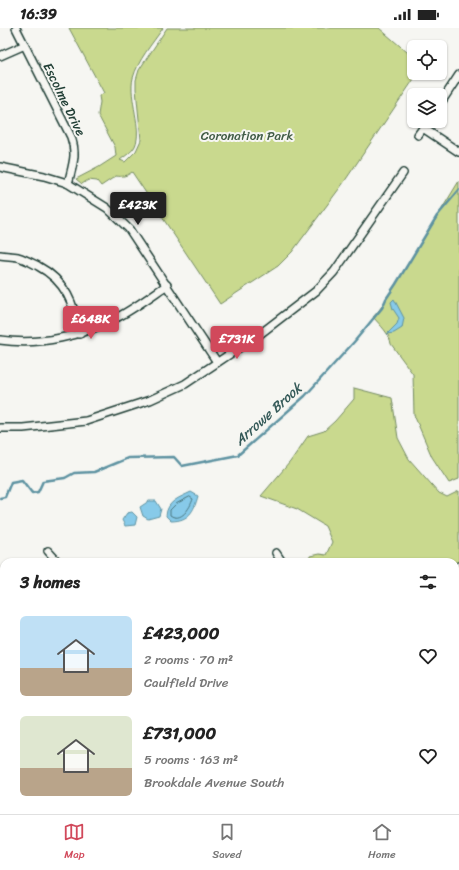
<!DOCTYPE html>
<html lang="en">
<head>
<meta charset="utf-8">
<style>
	:root { --surface:#fff; --page:#f6f6f6; --text:#222; --muted:#767676; --line:#e0e0e0; --accent:#d1495b }
	body { margin:0; font-family:Sriracha,sans-serif; background:var(--page); color:var(--text); height:100vh; display:flex; flex-direction:column; font-size:15px; white-space:nowrap }
	* { box-sizing:border-box; margin:0 }
	p { font-size:13px; color:var(--muted) }
	.icon { flex:none; width:22px; height:22px; fill:none; stroke:currentColor; stroke-width:2; stroke-linecap:round; stroke-linejoin:round }
	.map { position:relative; flex:1; overflow:hidden }
	.drawer { position:absolute; left:0px; top:530px; width:459px; height:256px; display:flex; flex-direction:column; background:var(--surface); border-radius:12px 12px 0 0; box-shadow:0 1px 3px #0004 }
	.drawer>* { flex:none }
	.buttons { position:absolute; left:407px; top:12px; display:grid; gap:8px }
	.buttons a { display:grid; place-items:center; width:40px; height:40px; border-radius:6px; background:var(--surface); box-shadow:0 1px 3px #0004; font-size:20px }
	.price { position:absolute; translate:-50% -34px; padding:0 9px; border-radius:4px; background:var(--accent); color:#fff; font-size:13px; line-height:26px; filter:drop-shadow(0 1px 2px #0008) }
	.price::after { content:''; position:absolute; left:50%; top:24px; width:12px; height:9px; margin-left:-6px; background:inherit; clip-path:polygon(0 0,100% 0,50% 100%) }
	.price.selected { background:#222; color:#fff }
	ul { padding:0; list-style:none }
	li { display:flex; align-items:center; gap:12px; height:100px; padding:0 20px }
	li span { display:grid; place-items:center; flex:none; width:112px; height:80px; border-radius:6px; color:#555 }
	li>.icon { margin-inline-start:auto }
	span .icon { width:48px; height:48px; fill:#fffc; stroke-width:1 }
	li b { font-size:17px }
	h2 { display:flex; justify-content:space-between; align-items:center; height:48px; padding:0 20px; font-size:17px }
	.status { display:flex; justify-content:space-between; align-items:center; height:28px; padding:0 20px; background:var(--surface); direction:ltr }
	.status svg { height:11px; fill:currentColor }
	.tabs { display:flex; justify-content:space-around; align-items:center; height:56px; border-top:1px solid var(--line); background:var(--surface); font-size:11px; color:var(--muted) }
	.tabs a { display:grid; justify-items:center; gap:2px }
	.tabs .selected { color:var(--accent) }
	.map>svg:first-child { display:block }
	.built { fill:#eee6d5 }
	.green { fill:#c9d98e; stroke:#748b61 }
	.water { fill:#87cae9; stroke:#5d92a1 }
	.lines { fill:none; stroke-linecap:round; stroke-linejoin:round }
	.shore { stroke:#49757c; stroke-width:1 }
	.stream { stroke:#5d92a1; stroke-width:2.5 }
	.minor-casing { stroke:#1f3d34; stroke-width:10 }
	.minor { stroke:#f6f6f2; stroke-width:7 }
	.labels { text-anchor:middle; stroke-width:4; stroke-linejoin:round; paint-order:stroke }
	.street-label { font-size:13px; fill:#1f3d34; stroke:#f6f6f2 }
	.park-label { font-size:13px; fill:#415c46; stroke:#f6f6f2 }
	.water-label { font-size:14px; font-style:italic; fill:#345958; stroke:#f6f6f2 }
</style>
</head>
<body>
<div class="status"><b>16:39</b><svg viewBox="0 0 49 12"><path d="M0 12V9h3v3zM5 12V6h3v6zM10 12V3h3v9zM15 12V0h3v12zM26 1h20v11H26zM47 4h2v5h-2z"/></svg></div>
<div class="map">
<svg width="459" height="786" viewBox="0 0 459 786">
	<rect width="100%" height="100%" fill="#f6f6f2"/>
	<filter id="ink" filterUnits="userSpaceOnUse"><feTurbulence type="fractalNoise" baseFrequency=".025" numOctaves="2"/><feDisplacementMap in="SourceGraphic" scale="8" xChannelSelector="R" yChannelSelector="G"/><feConvolveMatrix kernelMatrix="1 2 1 2 8 2 1 2 1" color-interpolation-filters="sRGB"/></filter>
	<g filter="url(#ink)">
		<!-- built -->
		<path class="built" d="M36,782H438L442,786H40Z"/>
		<!-- green -->
		<g class="green">
			<path d="M69,0H163C152,16 138,32 133,50C128,70 143,101 135,118C132,124 125,128 120,132L125,134L136,123L141,112L136,61V52L139,42L167,0H379L414,30V45H418L342,157L292,224L278,238L229,270L220,276L132,144C127,148 122,149 116,148L101,158L97,153L88,152L82,156L76,151L99,139L116,128L115,119L98,87L100,74L99,68L104,65Z"/>
			<path d="M459,153V451L449,455L432,429L414,387L413,346L391,316C390,306 380,297 373,289C383,279 388,267 396,256Z"/>
			<path d="M354,360L392,370L398,410L409,431L439,465L447,469L459,463V536L455,542V534H309L310,528L319,526L326,527L332,514L325,498L297,481L261,468L290,434L308,408L324,403L335,393L354,371Z"/>
			<path d="M459,654V708L455,709V657Z"/>
			<path d="M4,777V782H37L41,786H0V781Z"/>
		</g>
		<!-- water -->
		<g class="water">
			<path d="M394,271L404,290L402,300L394,305L387,306L397,296L399,290L393,281L391,274Z"/>
			<path d="M191,464L198,468C194,483 189,493 171,493L166,488C167,473 179,470 191,464Z"/>
			<path d="M149,473H156L161,481L159,488L148,491L143,488L140,479Z"/>
			<path d="M132,484L137,489L135,497L125,498L122,492L127,485Z"/>
		</g>
		<g class="lines">
			<!-- shore -->
			<path class="shore" d="M190,469L193,471C190,480 181,495 170,487V482L176,476Z"/>
			<!-- stream -->
			<path class="stream" d="M0,470L5,469L11,454L22,452L32,465L38,464L43,453L65,450L74,445L94,444L128,430L174,429L182,438L238,427L305,368L354,314L382,280L386,271L396,256L437,188L459,162"/>
			<defs>
				<g id="minor">
					<path d="M16,0L71,109C77,126 73,135 69,152L67,155"/>
					<path d="M0,28L25,17"/>
					<path d="M440,76L459,47"/>
					<path d="M423,100L459,124"/>
					<path d="M418,107L428,93"/>
					<path d="M0,139L44,148L67,155L107,180L129,201L217,334"/>
					<path d="M0,227C6,228 12,228 18,229C25,231 32,235 38,238C66,253 74,276 80,306"/>
					<path d="M0,312C40,318 83,308 118,289C135,280 151,268 167,257"/>
					<path d="M0,400H23L86,393L150,372L185,356L260,306L316,263L334,244L403,145"/>
					<path d="M48,523L58,534"/>
					<path d="M276,525L282,534"/>
					<path d="M455,545L459,538"/>
					<path d="M455,574L459,577"/>
					<path d="M0,586L4,582"/>
					<path d="M0,624L4,628"/>
					<path d="M455,624L459,626"/>
					<path d="M0,705L4,698"/>
					<path d="M0,713L4,739"/>
					<path d="M455,720L459,719"/>
					<path d="M0,749L3,744L4,740"/>
				</g>
			</defs>
			<!-- minor casing -->
			<use href="#minor" class="minor-casing"/>
			<!-- minor -->
			<use href="#minor" class="minor"/>
		</g>
	</g>
	<g class="labels">
		<!-- street labels -->
		<g class="street-label">
			<text transform="translate(65 71) rotate(64)" y="5">Escolme Drive</text>
		</g>
		<!-- park labels -->
		<g class="park-label">
			<text x="247" y="112">Coronation Park</text>
		</g>
		<!-- water labels -->
		<g class="water-label">
			<text transform="translate(268 386) rotate(-42)" y="5">Arrowe Brook</text>
		</g>
	</g>
</svg>
<div class="buttons">
<a><svg class="icon" aria-label="locate" viewBox="0 0 24 24"><circle cx="12" cy="12" r="6"/><path d="M12 2v4M12 18v4M2 12h4M18 12h4"/></svg></a>
<a><svg class="icon" aria-label="layers" viewBox="0 0 24 24"><path d="M12 4l9 5-9 5-9-5zM3 14l9 5 9-5"/></svg></a>
</div>
<b class="price selected" style="left:138px;top:198px">£423K</b>
<b class="price" style="left:91px;top:312px">£648K</b>
<b class="price" style="left:237px;top:332px">£731K</b>
<section class="drawer">
<h2>3 homes<svg class="icon" aria-label="filters" viewBox="0 0 24 24"><path d="M4 7h16M4 17h16"/><circle cx="9" cy="7" r="2"/><circle cx="15" cy="17" r="2"/></svg></h2>
<ul>
<li><span style="background:linear-gradient(#bfe0f5 65%,#b9a48a 0)"><svg class="icon" aria-label="home" viewBox="0 0 24 24"><path d="M3 11l9-7 9 7M6 9v11h12V9"/></svg></span><div><b>£423,000</b><p>2 rooms · 70 m²</p><p>Caulfield Drive</p></div><svg class="icon" aria-label="heart" viewBox="0 0 24 24"><path d="M12 20l-8-8c-3-5 5-10 8-4 3-6 11-1 8 4z"/></svg></li>
<li><span style="background:linear-gradient(#dfe7d0 65%,#b9a48a 0)"><svg class="icon" aria-label="home" viewBox="0 0 24 24"><path d="M3 11l9-7 9 7M6 9v11h12V9"/></svg></span><div><b>£731,000</b><p>5 rooms · 163 m²</p><p>Brookdale Avenue South</p></div><svg class="icon" aria-label="heart" viewBox="0 0 24 24"><path d="M12 20l-8-8c-3-5 5-10 8-4 3-6 11-1 8 4z"/></svg></li>
</ul>
</section>
</div>
<nav class="tabs">
<a class="selected"><svg class="icon" aria-label="map" viewBox="0 0 24 24"><path d="M3 6l6-2 6 2 6-2v14l-6 2-6-2-6 2zM9 4v14M15 6v14"/></svg>Map</a>
<a><svg class="icon" aria-label="saved" viewBox="0 0 24 24"><path d="M7 4h10v16l-5-4-5 4z"/></svg>Saved</a>
<a><svg class="icon" aria-label="home" viewBox="0 0 24 24"><path d="M3 11l9-7 9 7M6 9v11h12V9"/></svg>Home</a>
</nav>
</body>
</html>
